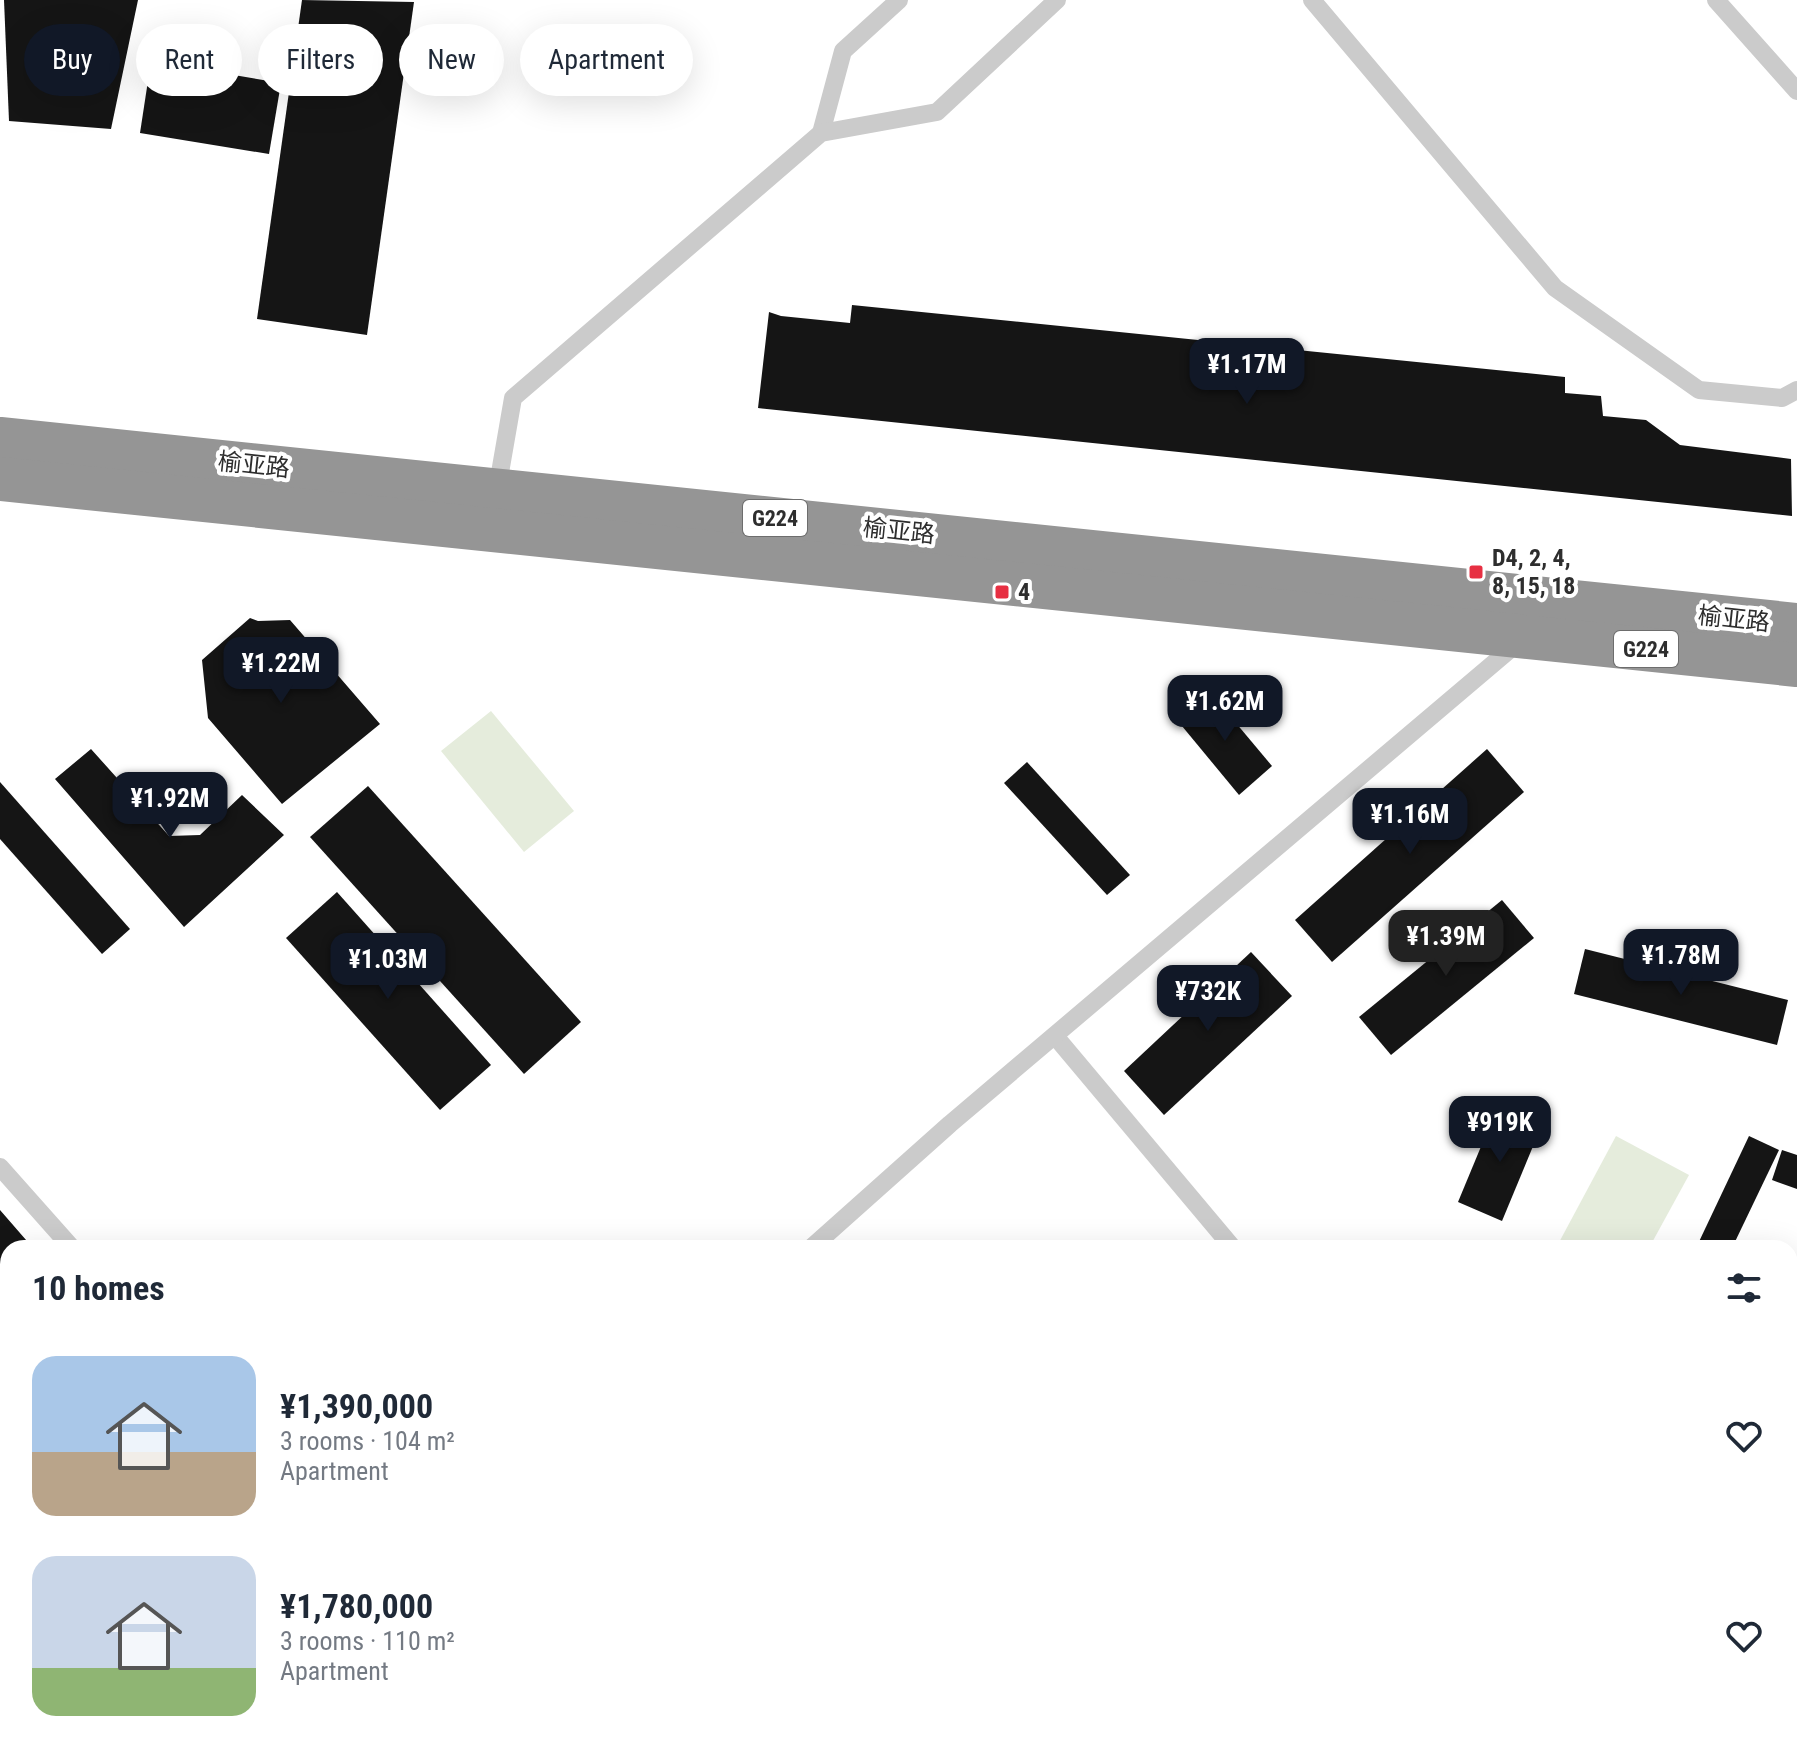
<!DOCTYPE html>
<html lang="en">
<head>
<meta charset="utf-8">
<style>
	:root { --surface:#fff; --page:#f6f6f7; --text:#1f2937; --muted:#747a83; --accent:#111827 }
	body { margin:0; font-family:"Roboto Condensed","Noto Sans SC",sans-serif; background:var(--page); color:var(--text); height:100vh; display:flex; flex-direction:column; font-size:30px; white-space:nowrap }
	* { box-sizing:border-box; margin:0 }
	p { font-size:26px; color:var(--muted) }
	.icon { flex:none; width:44px; height:44px; fill:none; stroke:currentColor; stroke-width:2; stroke-linecap:round; stroke-linejoin:round }
	.map { position:relative; flex:1; overflow:hidden }
	.sheet { position:absolute; left:0px; top:1240px; width:1798px; height:512px; display:flex; flex-direction:column; background:var(--surface); border-radius:24px 24px 0 0; box-shadow:0 8px 32px #0002 }
	.sheet>* { flex:none }
	.banner { position:absolute; left:24px; top:24px; width:800px; height:72px; display:flex; gap:16px }
	.price { position:absolute; translate:-50% -68px; padding:0 18px; border-radius:16px; background:var(--accent); color:#fff; font-size:26px; line-height:52px; filter:drop-shadow(0 2px 4px #0008) }
	.price::after { content:''; position:absolute; left:50%; top:48px; width:24px; height:18px; margin-left:-12px; background:inherit; clip-path:polygon(0 0,100% 0,50% 100%) }
	.price.selected { background:#222; color:#fff }
	ul { padding:0; list-style:none }
	li { display:flex; align-items:center; gap:24px; height:200px; padding:0 32px }
	li span { display:grid; place-items:center; flex:none; width:224px; height:160px; border-radius:24px; color:#555 }
	li>.icon { margin-inline-start:auto }
	span .icon { width:96px; height:96px; fill:#fffc; stroke-width:1 }
	li b { font-size:34px }
	h2 { display:flex; justify-content:space-between; align-items:center; height:96px; padding:0 32px; font-size:34px }
	.chip { padding:0 28px; border-radius:36px; background:var(--surface); box-shadow:0 8px 32px #0002; font-size:28px; line-height:72px }
	.chip.selected { background:var(--accent); color:#fff }
	.map>svg:first-child { display:block }
	.green { fill:#e5ecdc }
	.building { fill:#151515 }
	.lines { fill:none; stroke-linecap:round; stroke-linejoin:round }
	.lane { stroke:#cbcbcb; stroke-width:18 }
	.highway { stroke:#959595; stroke-width:44 }
	.poi-dot { fill:#e72f42; stroke:#fff; stroke-width:3 }
	.labels { text-anchor:middle; stroke-width:8; stroke-linejoin:round; paint-order:stroke }
	.shield { fill:#fff; stroke:#6d6d6d; stroke-width:2 }
	.shield-label { font-size:22px; font-weight:bold; fill:#2e2e2e }
	.street-label { font-size:24px; fill:#2e2e2e; stroke:#fff }
	.poi-label { font-size:24px; font-weight:bold; fill:#2e2e2e; stroke:#fff; text-anchor:start }
</style>
</head>
<body>
<div class="map">
<svg width="1797" height="1752" viewBox="0 0 1797 1752">
	<rect width="100%" height="100%" fill="#fff"/>
	<!-- green -->
	<g class="green">
		<path d="M491,711L574,811L524,852L441,751Z"/>
		<path d="M1616,1136L1689,1175L1649,1248H1556Z"/>
		<path d="M511,1744H642L644,1747L638,1752H502Z"/>
	</g>
	<!-- building -->
	<g class="building">
		<path d="M4,0H138L111,129L9,121Z"/>
		<path d="M302,0L414,2L367,335L257,319Z"/>
		<path d="M151,61L281,83L269,154L140,133Z"/>
		<path d="M852,305L1565,377V393L1601,396L1603,416L1646,420L1680,445L1791,459L1792,516L758,408L769,312L781,316L850,323Z"/>
		<path d="M250,618L258,621L290,620L380,724L282,804L208,718L202,660Z"/>
		<path d="M1210,692L1272,766L1239,795L1177,720Z"/>
		<path d="M91,749L169,836L200,835L242,795L284,835L184,927L55,779Z"/>
		<path d="M1487,749L1524,792L1332,962L1295,920Z"/>
		<path d="M1027,762L1130,875L1107,895L1004,783Z"/>
		<path d="M0,782L130,929L102,954L0,839Z"/>
		<path d="M368,786L581,1022L524,1074L310,837Z"/>
		<path d="M337,892L491,1065L440,1110L286,938Z"/>
		<path d="M1502,900L1534,938L1391,1055L1359,1017Z"/>
		<path d="M1585,949L1788,1000L1777,1045L1574,994Z"/>
		<path d="M1251,952L1292,996L1164,1115L1124,1071Z"/>
		<path d="M1497,1108L1541,1127L1502,1221L1458,1202Z"/>
		<path d="M1749,1136L1779,1150L1732,1248H1696Z"/>
		<path d="M1782,1150L1797,1155V1189L1772,1180Z"/>
		<path d="M0,1210L33,1248H8V1404L0,1411Z"/>
		<path d="M8,1508V1658L0,1666V1515Z"/>
		<path d="M99,1744H176L167,1752H89Z"/>
		<path d="M387,1744H420L427,1752H378Z"/>
	</g>
	<g class="lines">
		<!-- lane -->
		<g class="lane">
			<path d="M1312,0L1555,288L1699,390L1782,398L1797,390"/>
			<path d="M1716,0L1797,91"/>
			<path d="M821,133L843,51L899,0"/>
			<path d="M497,490L513,398L821,133L937,112L1057,0"/>
			<path d="M1055,1036L1233,1248"/>
			<path d="M0,1167L72,1248"/>
			<path d="M811,1248L950,1124L1520,641"/>
			<path d="M1790,1675L1797,1679"/>
			<path d="M246,1752L255,1744"/>
			<path d="M1666,1752L1683,1744"/>
		</g>
		<!-- highway -->
		<g class="highway">
			<path d="M0,439L1797,625"/>
			<path d="M0,479L1797,665"/>
		</g>
	</g>
	<!-- markers -->
	<g class="poi-dot">
		<rect x="1468" y="564" width="16" height="16" rx="4"/>
		<rect x="994" y="584" width="16" height="16" rx="4"/>
	</g>
	<g class="labels">
		<!-- shield labels -->
		<g class="shield">
			<rect x="743" y="500" width="64" height="36" rx="6"/>
			<rect x="1614" y="631" width="64" height="36" rx="6"/>
		</g>
		<g class="shield-label">
			<text x="775" y="526">G224</text>
			<text x="1646" y="657">G224</text>
		</g>
		<!-- street labels -->
		<g class="street-label">
			<text transform="translate(254 465) rotate(6)" y="8">榆亚路</text>
			<text transform="translate(899 531) rotate(6)" y="8">榆亚路</text>
			<text transform="translate(1734 619) rotate(6)" y="8">榆亚路</text>
		</g>
		<!-- poi labels -->
		<g class="poi-label">
			<text x="1492" y="566">D4, 2, 4,<tspan x="1492" dy="28">8, 15, 18</tspan></text>
			<text x="1018" y="600">4</text>
		</g>
	</g>
</svg>
<b class="price" style="left:1247px;top:406px">¥1.17M</b>
<b class="price" style="left:281px;top:705px">¥1.22M</b>
<b class="price" style="left:1225px;top:743px">¥1.62M</b>
<b class="price" style="left:170px;top:840px">¥1.92M</b>
<b class="price" style="left:1410px;top:856px">¥1.16M</b>
<b class="price selected" style="left:1446px;top:978px">¥1.39M</b>
<b class="price" style="left:1681px;top:997px">¥1.78M</b>
<b class="price" style="left:388px;top:1001px">¥1.03M</b>
<b class="price" style="left:1208px;top:1033px">¥732K</b>
<b class="price" style="left:1500px;top:1164px">¥919K</b>
<div class="banner">
<a class="chip selected">Buy</a>
<a class="chip">Rent</a>
<a class="chip">Filters</a>
<a class="chip">New</a>
<a class="chip">Apartment</a>
</div>
<section class="sheet">
<h2>10 homes<svg class="icon" aria-label="filters" viewBox="0 0 24 24"><path d="M4 7h16M4 17h16"/><circle cx="9" cy="7" r="2"/><circle cx="15" cy="17" r="2"/></svg></h2>
<ul>
<li><span style="background:linear-gradient(#a9c7e8 60%,#b9a48a 0)"><svg class="icon" aria-label="home" viewBox="0 0 24 24"><path d="M3 11l9-7 9 7M6 9v11h12V9"/></svg></span><div><b>¥1,390,000</b><p>3 rooms · 104 m²</p><p>Apartment</p></div><svg class="icon" aria-label="heart" viewBox="0 0 24 24"><path d="M12 20l-8-8c-3-5 5-10 8-4 3-6 11-1 8 4z"/></svg></li>
<li><span style="background:linear-gradient(#c9d6e8 70%,#8fb573 0)"><svg class="icon" aria-label="home" viewBox="0 0 24 24"><path d="M3 11l9-7 9 7M6 9v11h12V9"/></svg></span><div><b>¥1,780,000</b><p>3 rooms · 110 m²</p><p>Apartment</p></div><svg class="icon" aria-label="heart" viewBox="0 0 24 24"><path d="M12 20l-8-8c-3-5 5-10 8-4 3-6 11-1 8 4z"/></svg></li>
</ul>
</section>
</div>
</body>
</html>
